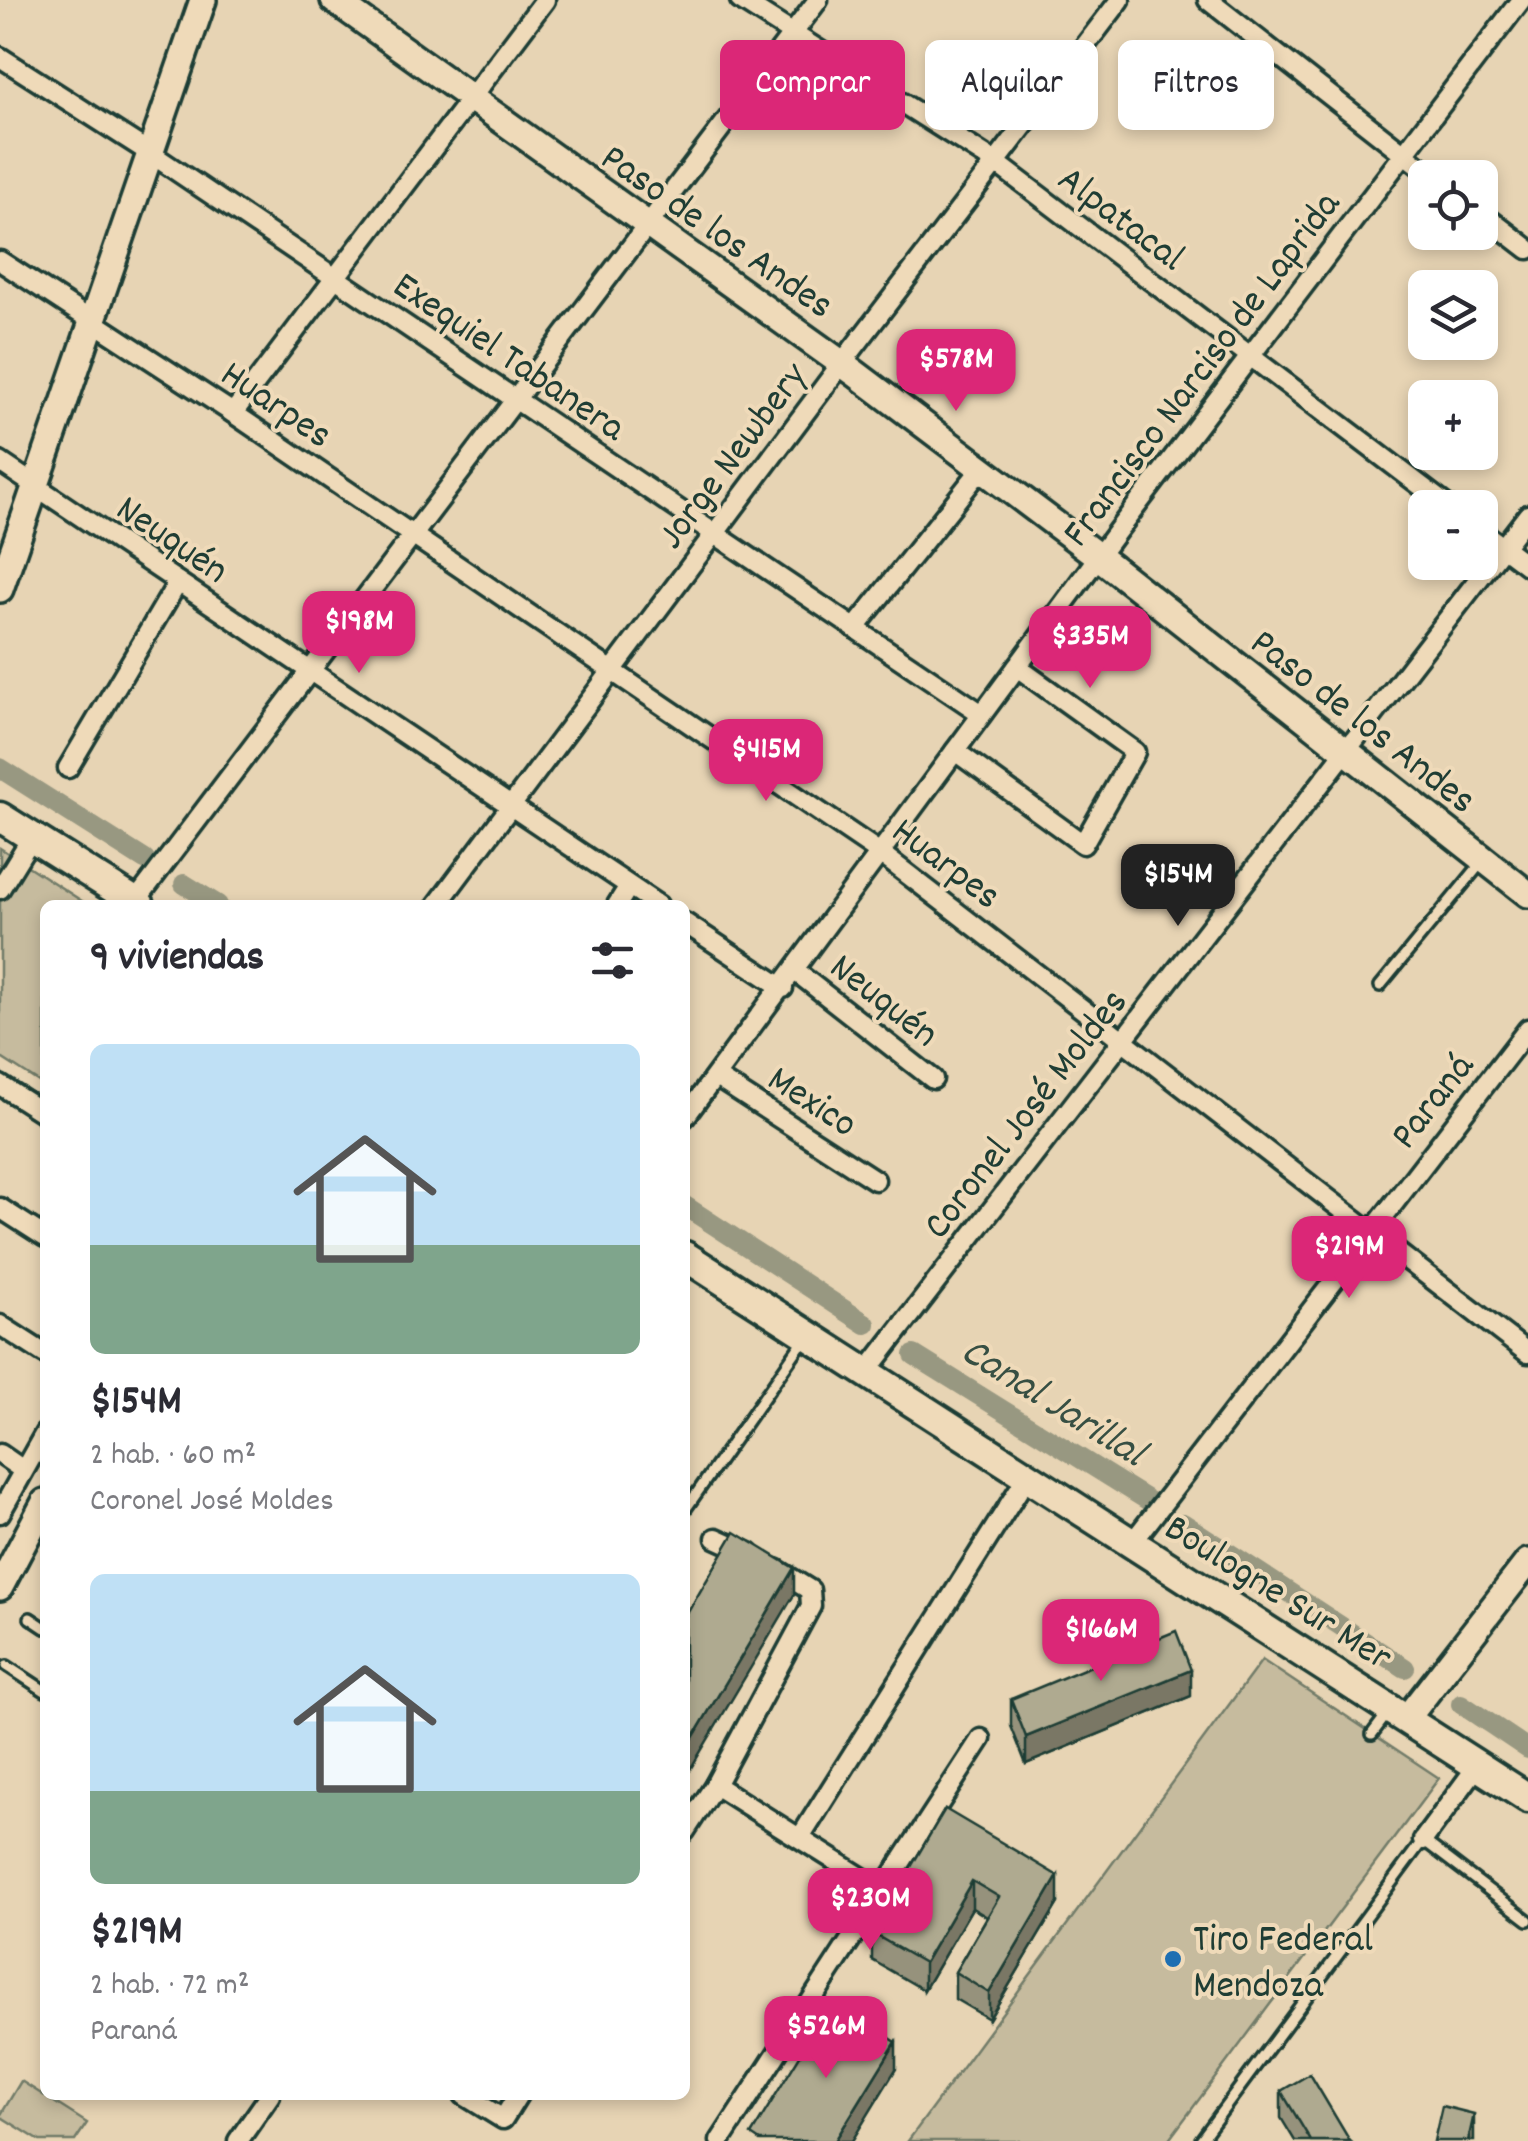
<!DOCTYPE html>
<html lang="es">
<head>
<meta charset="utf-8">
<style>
	:root { --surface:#fff; --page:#f2f2f3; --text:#2b2b33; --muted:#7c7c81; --accent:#db2777 }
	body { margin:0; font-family:Dekko,sans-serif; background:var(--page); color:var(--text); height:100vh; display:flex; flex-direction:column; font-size:38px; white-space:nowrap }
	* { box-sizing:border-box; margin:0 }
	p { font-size:32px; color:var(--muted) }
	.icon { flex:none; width:55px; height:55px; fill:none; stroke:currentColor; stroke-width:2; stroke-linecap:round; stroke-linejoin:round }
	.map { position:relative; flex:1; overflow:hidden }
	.side { position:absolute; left:40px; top:900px; width:650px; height:1200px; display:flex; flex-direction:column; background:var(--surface); border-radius:15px; box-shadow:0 5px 15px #0003 }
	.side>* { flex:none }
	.top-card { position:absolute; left:720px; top:40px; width:658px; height:90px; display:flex; gap:20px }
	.buttons { position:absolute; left:1408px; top:160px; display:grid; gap:20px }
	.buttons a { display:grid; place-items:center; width:90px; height:90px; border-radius:15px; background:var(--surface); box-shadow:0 5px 15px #0003; font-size:50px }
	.price { position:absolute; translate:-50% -85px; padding:0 22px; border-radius:20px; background:var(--accent); color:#fff; font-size:32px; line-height:65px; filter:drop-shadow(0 2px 5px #0008) }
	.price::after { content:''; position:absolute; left:50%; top:60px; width:30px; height:22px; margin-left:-15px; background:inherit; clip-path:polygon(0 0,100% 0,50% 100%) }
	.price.active { background:#222; color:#fff }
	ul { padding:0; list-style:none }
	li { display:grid; align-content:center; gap:20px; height:530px; padding:0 50px }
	li span { display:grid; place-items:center; height:310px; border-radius:15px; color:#555 }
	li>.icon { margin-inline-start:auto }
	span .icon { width:180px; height:180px; fill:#fffc; stroke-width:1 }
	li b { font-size:42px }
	h2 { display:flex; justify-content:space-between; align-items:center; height:120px; padding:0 50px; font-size:42px }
	.tag { padding:0 35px; border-radius:15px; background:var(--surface); box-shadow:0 5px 15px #0003; font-size:35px; line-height:90px }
	.tag.active { background:var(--accent); color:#fff }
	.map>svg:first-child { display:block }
	.green { fill:#c6bb9e; stroke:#727c69; stroke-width:2.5 }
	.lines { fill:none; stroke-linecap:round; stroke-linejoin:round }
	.canal { stroke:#989881; stroke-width:20 }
	.lane-casing { stroke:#1f3d34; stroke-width:16 }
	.street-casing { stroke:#1f3d34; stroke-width:25 }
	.secondary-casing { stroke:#1f3d34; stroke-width:32 }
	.primary-casing { stroke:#1f3d34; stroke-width:35 }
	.lane { stroke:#efdab9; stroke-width:9 }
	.street { stroke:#efdab9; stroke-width:18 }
	.secondary { stroke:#efdab9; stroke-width:25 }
	.primary { stroke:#efdab9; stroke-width:28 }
	.wall { fill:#96927c; stroke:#1f3d34; stroke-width:2.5 }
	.shaded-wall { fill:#7a7765; stroke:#1f3d34; stroke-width:2.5 }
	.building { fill:#afaa90; stroke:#1f3d34; stroke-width:2.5 }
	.poi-dot { fill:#1f6fb2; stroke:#efdab9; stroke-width:4 }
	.labels { text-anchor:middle; stroke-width:8; stroke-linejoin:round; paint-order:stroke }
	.street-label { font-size:40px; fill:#1f3d34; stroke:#efdab9 }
	.poi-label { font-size:40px; fill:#1f3d34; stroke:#efdab9; text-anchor:start }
	.water-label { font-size:42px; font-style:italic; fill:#374f43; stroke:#efdab9 }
</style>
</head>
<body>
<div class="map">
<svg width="1528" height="2141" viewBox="0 0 1528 2141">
	<rect width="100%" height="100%" fill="#e7d4b4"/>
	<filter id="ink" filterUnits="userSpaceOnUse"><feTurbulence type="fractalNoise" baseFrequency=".01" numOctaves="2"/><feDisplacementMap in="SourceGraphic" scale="20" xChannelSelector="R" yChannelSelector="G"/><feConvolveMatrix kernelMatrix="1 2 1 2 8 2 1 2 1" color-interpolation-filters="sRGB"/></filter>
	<g filter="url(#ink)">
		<!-- green -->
		<g class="green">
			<path d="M0,848L88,905H45V1086L0,1057Z"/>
			<path d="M1262,1660L1439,1778L1168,2141H908Z"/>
			<path d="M21,2081L87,2123L75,2141H40L0,2116Z"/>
		</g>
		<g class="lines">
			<!-- canal -->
			<g class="canal">
				<path d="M0,768L145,860"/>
				<path d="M184,884L218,905"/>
				<path d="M685,1206L866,1324"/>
				<path d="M914,1355L1157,1506"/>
				<path d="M1183,1523L1405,1668"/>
				<path d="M1461,1704L1528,1749"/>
			</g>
			<defs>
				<g id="lane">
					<path d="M1380,986L1482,862"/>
					<path d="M685,1510L806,1337"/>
					<path d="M30,1618L45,1628"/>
					<path d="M7,1666L45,1691"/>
					<path d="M1372,1734L1387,1714"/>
					<path d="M1200,2141L1423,1840L1528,1920"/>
				</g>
				<g id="street">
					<path d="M740,0L995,162L1450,508"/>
					<path d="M1208,0L1435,178"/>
					<path d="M0,57L150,153L982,714"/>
					<path d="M1480,212L1528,249"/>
					<path d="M0,261L233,413L880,853L1528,1353"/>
					<path d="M233,413L545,0"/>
					<path d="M0,462L658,905"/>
					<path d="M1480,530L1528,566"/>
					<path d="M855,628L982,468"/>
					<path d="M955,751L1083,844L1135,752L1017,667"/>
					<path d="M68,768L178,582"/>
					<path d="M0,889L32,837"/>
					<path d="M135,902L818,0"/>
					<path d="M437,905L842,363L1120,0"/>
					<path d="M617,905L629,886"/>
					<path d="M685,923L783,988"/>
					<path d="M795,971L933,1079"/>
					<path d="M716,1077L875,1180"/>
					<path d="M0,1085L45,1114"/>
					<path d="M685,1117L1118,530L1521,0"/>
					<path d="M0,1208L45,1237"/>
					<path d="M0,1325L45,1354"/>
					<path d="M866,1373L1528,515"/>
					<path d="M0,1454L23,1470"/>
					<path d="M0,1513L45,1433"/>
					<path d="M716,1538L749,1553"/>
					<path d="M1132,1543L1528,1029"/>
					<path d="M715,1785L883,1891"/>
					<path d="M685,1831L715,1785L811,1606L810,1590L776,1569"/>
					<path d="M800,1838L1028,1475"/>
					<path d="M1423,1840L1478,1765"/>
					<path d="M464,2095L503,2119L518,2095"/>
					<path d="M238,2141L270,2095"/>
					<path d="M720,2141L981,1739"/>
				</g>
				<g id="secondary">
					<path d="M334,0L855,373L1099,557L1528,894"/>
					<path d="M0,589L203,0"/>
					<path d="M0,1587L45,1502"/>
					<path d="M1407,1718L1528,1562"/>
				</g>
				<g id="primary">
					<path d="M0,817L140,905"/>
					<path d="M685,1256L1528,1798"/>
				</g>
			</defs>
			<!-- lane casing -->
			<use href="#lane" class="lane-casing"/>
			<!-- street casing -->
			<use href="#street" class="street-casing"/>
			<!-- secondary casing -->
			<use href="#secondary" class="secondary-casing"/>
			<!-- primary casing -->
			<use href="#primary" class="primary-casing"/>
			<!-- lane -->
			<use href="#lane" class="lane"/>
			<!-- street -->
			<use href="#street" class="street"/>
			<!-- secondary -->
			<use href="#secondary" class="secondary"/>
			<!-- primary -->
			<use href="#primary" class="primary"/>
		</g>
		<!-- wall -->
		<g class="wall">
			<path d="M1191,1696L1026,1764L1011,1726V1699Z"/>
			<path d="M945,1809L1058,1903L989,2019L955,1999V1972L987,1917L972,1908L924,1990L872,1960V1933Z"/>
			<path d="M1281,2091L1350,2141H1295L1281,2118Z"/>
		</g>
		<!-- shaded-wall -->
		<g class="shaded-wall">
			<path d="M794,1568V1595L685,1778V1751Z"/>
			<path d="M1191,1670V1696L1026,1764V1737Z"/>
			<path d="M1058,1876V1903L989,2019V1993Z"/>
			<path d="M972,1881V1908L924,1990V1963Z"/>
			<path d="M896,2042V2069L852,2141H835Z"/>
			<path d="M1474,2114V2141H1468Z"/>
		</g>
		<!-- building -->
		<g class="building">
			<path d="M735,1532L794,1568L685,1751V1617Z"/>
			<path d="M1176,1631L1191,1670L1026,1737L1011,1699Z"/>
			<path d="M945,1809L1058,1876L989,1993L955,1972L999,1897L972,1881L924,1963L872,1933Z"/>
			<path d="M833,2002L896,2042L835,2141H760L751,2135Z"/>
			<path d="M1310,2074L1350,2141H1311L1281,2091Z"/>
			<path d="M1442,2106L1474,2114L1468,2141H1434Z"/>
		</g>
	</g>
	<!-- markers -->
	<circle class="poi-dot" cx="1173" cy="1959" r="10"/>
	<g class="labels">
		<!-- street labels -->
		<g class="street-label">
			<text transform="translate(1123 216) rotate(37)" y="14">Alpatacal</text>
			<text transform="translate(719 229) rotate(35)" y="14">Paso de los Andes</text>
			<text transform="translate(511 354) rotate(34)" y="14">Exequiel Tabanera</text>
			<text transform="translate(1199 367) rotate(-53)" y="14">Francisco Narciso de Laprida</text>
			<text transform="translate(278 402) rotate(34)" y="14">Huarpes</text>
			<text transform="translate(730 454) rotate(-53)" y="14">Jorge Newbery</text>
			<text transform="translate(174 537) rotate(34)" y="14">Neuquén</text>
			<text transform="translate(1365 719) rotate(38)" y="14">Paso de los Andes</text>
			<text transform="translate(948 861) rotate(37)" y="14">Huarpes</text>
			<text transform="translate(886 998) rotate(38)" y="14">Neuquén</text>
			<text transform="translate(814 1099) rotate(33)" y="14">Mexico</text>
			<text transform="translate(1430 1099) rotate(-52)" y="14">Paraná</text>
			<text transform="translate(1023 1112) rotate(-52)" y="14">Coronel José Moldes</text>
			<text transform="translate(1280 1590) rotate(32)" y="14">Boulogne Sur Mer</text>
		</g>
		<!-- poi labels -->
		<g class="poi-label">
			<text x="1193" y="1950">Tiro Federal<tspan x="1193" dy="46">Mendoza</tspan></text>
		</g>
		<!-- water labels -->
		<g class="water-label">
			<text transform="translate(1055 1399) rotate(32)" y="15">Canal Jarillal</text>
		</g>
	</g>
</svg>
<div class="buttons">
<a><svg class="icon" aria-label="locate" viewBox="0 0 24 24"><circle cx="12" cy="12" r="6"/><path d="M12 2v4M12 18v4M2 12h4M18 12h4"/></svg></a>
<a><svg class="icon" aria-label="layers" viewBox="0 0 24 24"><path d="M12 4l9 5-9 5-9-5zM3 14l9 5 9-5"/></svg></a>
<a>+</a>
<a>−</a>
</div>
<b class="price" style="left:956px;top:414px">$578M</b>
<b class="price" style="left:359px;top:676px">$198M</b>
<b class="price" style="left:1090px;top:691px">$335M</b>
<b class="price" style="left:766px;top:804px">$415M</b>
<b class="price active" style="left:1178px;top:929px">$154M</b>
<b class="price" style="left:1349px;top:1301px">$219M</b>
<b class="price" style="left:1101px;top:1684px">$166M</b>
<b class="price" style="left:870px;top:1953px">$230M</b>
<b class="price" style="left:826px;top:2081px">$526M</b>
<div class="top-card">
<a class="tag active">Comprar</a>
<a class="tag">Alquilar</a>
<a class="tag">Filtros</a>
</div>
<section class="side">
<h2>9 viviendas<svg class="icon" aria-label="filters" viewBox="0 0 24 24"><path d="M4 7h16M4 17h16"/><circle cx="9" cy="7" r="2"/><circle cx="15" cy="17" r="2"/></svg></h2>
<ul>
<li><span style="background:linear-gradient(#bfe0f5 65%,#7fa58c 0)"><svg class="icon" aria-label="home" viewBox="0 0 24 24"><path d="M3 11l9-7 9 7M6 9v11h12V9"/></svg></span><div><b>$154M</b><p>2 hab. · 60 m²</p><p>Coronel José Moldes</p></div></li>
<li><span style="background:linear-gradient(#bfe0f5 70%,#7fa58c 0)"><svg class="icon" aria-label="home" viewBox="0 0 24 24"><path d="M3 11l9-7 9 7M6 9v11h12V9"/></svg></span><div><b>$219M</b><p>2 hab. · 72 m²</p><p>Paraná</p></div></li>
</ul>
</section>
</div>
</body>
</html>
